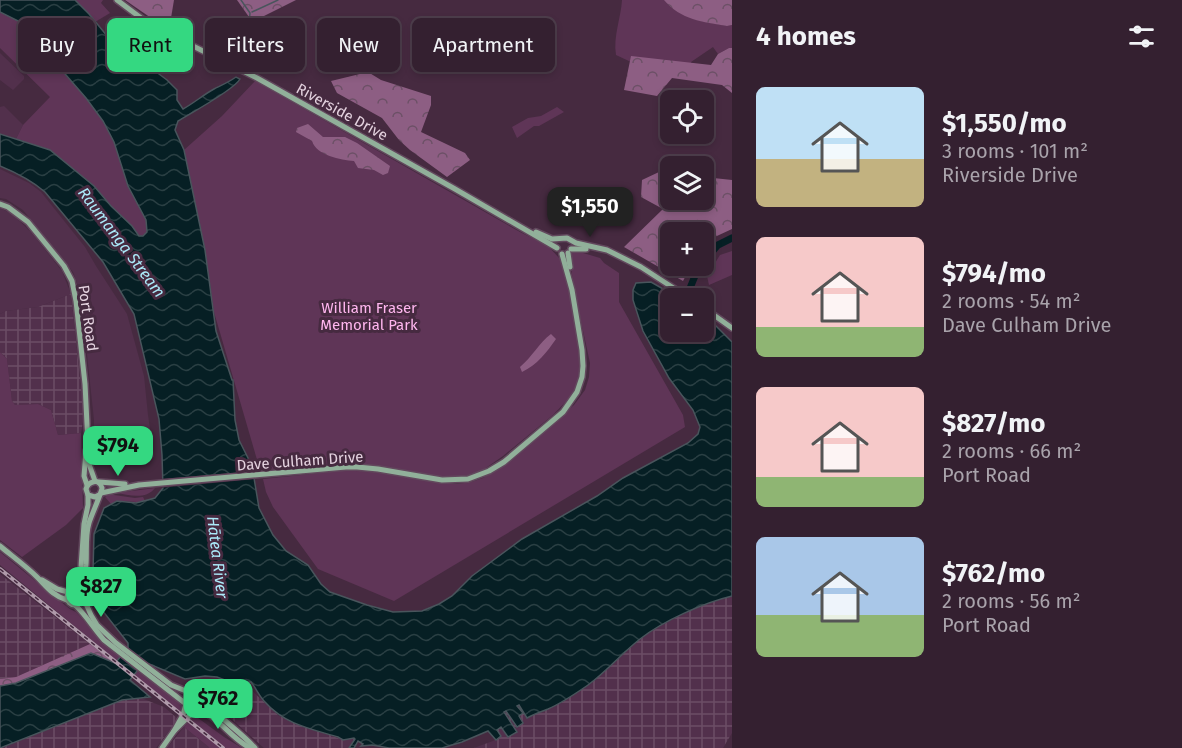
<!DOCTYPE html>
<html lang="en">
<head>
<meta charset="utf-8">
<style>
	:root { --surface:#342030; --page:#3f2d3c; --text:#f1f3f6; --muted:#a9a3ab; --line:#4e3e4c; --accent:#34d881 }
	body { margin:0; font-family:"Fira Sans",sans-serif; background:var(--page); color:var(--text); height:100vh; display:flex; flex-direction:column; font-size:22px; white-space:nowrap }
	* { box-sizing:border-box; margin:0 }
	p { font-size:20px; color:var(--muted) }
	.icon { flex:none; width:33px; height:33px; fill:none; stroke:currentColor; stroke-width:2; stroke-linecap:round; stroke-linejoin:round }
	.map { position:relative; flex:1; overflow:hidden }
	.panel { display:flex; flex-direction:column; background:var(--surface); width:450px }
	.panel>* { flex:none }
	.banner { position:absolute; left:18px; top:18px; width:570px; height:54px; display:flex; gap:12px }
	.buttons { position:absolute; left:660px; top:90px; display:grid; gap:12px }
	.buttons a { display:grid; place-items:center; width:54px; height:54px; border-radius:9px; background:var(--surface); box-shadow:0 3px 9px #0003,0 0 0 2px var(--line); font-size:30px }
	.price { position:absolute; translate:-50% -51px; padding:0 14px; border-radius:12px; background:var(--accent); color:#111; font-size:20px; line-height:39px; filter:drop-shadow(0 2px 3px #0008) }
	.price::after { content:''; position:absolute; left:50%; top:36px; width:18px; height:14px; margin-left:-9px; background:inherit; clip-path:polygon(0 0,100% 0,50% 100%) }
	.price.on { background:#222; color:#fff }
	ul { padding:0; list-style:none }
	li { display:flex; align-items:center; gap:18px; height:150px; padding:0 24px }
	li span { display:grid; place-items:center; flex:none; width:168px; height:120px; border-radius:9px; color:#555 }
	li>.icon { margin-inline-start:auto }
	span .icon { width:72px; height:72px; fill:#fffc; stroke-width:1 }
	li b { font-size:26px }
	h2 { display:flex; justify-content:space-between; align-items:center; height:72px; padding:0 24px; font-size:26px }
	.tag { padding:0 21px; border-radius:9px; background:var(--surface); box-shadow:0 3px 9px #0003,0 0 0 2px var(--line); font-size:21px; line-height:54px }
	.tag.on { background:var(--accent); color:#111 }
	main { display:flex; flex:1; min-height:0 }
	.map>svg:first-child { display:block }
	.built { fill:#52304c }
	.industrial { fill:url(#industrial-grid) }
	.green { fill:#5f3557 }
	.forest { fill:url(#forest-crowns) }
	.water { fill:url(#water-waves); stroke:#49555c; stroke-width:1.5 }
	.pier { fill:#462a40 }
	.lines { fill:none; stroke-linecap:round; stroke-linejoin:round }
	.stream { stroke:#49555c; stroke-width:1.5 }
	.river { stroke:#061f24; stroke-width:7 }
	.major-casing { stroke:#62485d; stroke-width:8 }
	.major { stroke:#91b09a; stroke-width:5 }
	.rail-casing { stroke:#af9aaa; stroke-width:4 }
	.rail { stroke:#462a40; stroke-width:1.5; stroke-dasharray:4.5; stroke-linecap:butt }
	.labels { text-anchor:middle; stroke-width:6; stroke-linejoin:round; paint-order:stroke }
	.street-label { font-size:15px; fill:#e4d2df; stroke:#462a40 }
	.park-label { font-size:15px; fill:#ffb6ef; stroke:#462a40 }
	.water-label { font-size:16px; font-style:italic; fill:#abeaf9; stroke:#462a40 }
</style>
</head>
<body>
<main>
<div class="map">
<svg width="732" height="748" viewBox="0 0 732 748">
	<defs>
		<pattern id="industrial-grid" width="8" height="8" patternUnits="userSpaceOnUse" patternTransform="scale(1.5)"><rect width="8" height="8" fill="#52304c"/><path d="M0 4h8M4 0v8" fill="none" stroke="#6b4d65"/></pattern>
		<pattern id="forest-crowns" width="20" height="18" patternUnits="userSpaceOnUse" patternTransform="scale(1.5)"><rect width="20" height="18" fill="#8d5e83"/><path d="M2 6a3 3 0 1 1 6 0M12 15a3 3 0 1 1 6 0" fill="none" stroke="#6c5066"/></pattern>
		<pattern id="water-waves" width="16" height="10" patternUnits="userSpaceOnUse" patternTransform="scale(1.5)"><rect width="16" height="10" fill="#061f24"/><path d="M0 5q4-4 8 0t8 0" fill="none" stroke="#2a3f43"/></pattern>
	</defs>
	<rect width="100%" height="100%" fill="#462a40"/>
	<!-- built -->
	<g class="built">
		<path d="M0,53L24,76V79L13,90L0,80Z"/>
		<path d="M4,106L23,125L16,139L0,134V107Z"/>
		<path d="M0,169L29,183L41,192L85,247L96,266L127,314L144,376L148,415L154,457L140,459L102,456L100,451L93,450L94,420L83,317L77,283L73,272L23,210L6,199L0,198Z"/>
		<path d="M0,208L12,214L31,232L62,271L71,294L38,307L6,311L0,314Z"/>
	</g>
	<!-- industrial -->
	<g class="industrial">
		<path d="M71,294L84,416L81,433L58,435L51,410L38,404L15,405L12,401L7,359L0,352V314L6,311L38,307Z"/>
		<path d="M0,574L90,644L16,677L0,679Z"/>
		<path d="M732,596V733L723,748H474L493,741L501,736L497,730L501,727L505,733L516,731L504,712L506,710L517,726L519,716L517,706L519,705L527,718L539,711L547,709L563,701L591,683L641,638L662,625L697,607L718,599Z"/>
		<path d="M218,679L243,685L249,688L279,716L343,740L355,738L349,748H264L217,706L207,689L200,684Z"/>
		<path d="M141,698L164,707L178,719L156,748H2L122,700Z"/>
		<path d="M184,727L210,748H167Z"/>
	</g>
	<!-- green -->
	<g class="green">
		<path d="M75,0H103L101,3L110,13L95,22Z"/>
		<path d="M622,0H667L701,21L727,26L732,25V48H729L718,54L713,47L691,62L692,78L631,62L616,55C613,36 621,18 622,0Z"/>
		<path d="M0,12L24,24L34,32L46,52L86,98L103,121L114,142L128,186L146,220L148,229L145,234L141,236L137,234L132,226L111,206L94,186L50,150L16,139L23,125L50,97L0,48Z"/>
		<path d="M255,81L520,232L548,246L560,259L563,264L584,363L574,393L553,415L503,456L483,470L459,478L444,477L379,466L355,464L330,466V464L260,470L214,312L205,250L184,150L222,116Z"/>
		<path d="M557,107L564,112L539,126H534L517,138L512,127L528,118L541,116Z"/>
		<path d="M573,250L600,258L604,263L619,273V302L683,415L685,427L394,601L318,569L273,507L266,492L263,479L348,470L374,472L457,484L471,482L483,478L518,453L574,405L585,390L589,377L590,363L574,289L570,260V253Z"/>
		<path d="M732,251V275L709,285L707,276L720,255Z"/>
		<path d="M0,352L7,359L12,401L15,405L38,404L51,410L58,435L81,433L83,508L66,525L22,557L0,540Z"/>
		<path d="M155,488C146,500 129,495 116,493Z"/>
		<path d="M112,493L114,495L135,498L143,497L145,501C133,504 121,498 111,504L105,497Z"/>
		<path d="M0,552L61,602L70,609L76,612L90,628L120,657L117,661L0,565Z"/>
		<path d="M137,671L180,702L183,709L182,714L133,674Z"/>
		<path d="M195,717L198,718L224,737L242,748H210L184,727L191,719Z"/>
	</g>
	<!-- forest -->
	<g class="forest">
		<path d="M125,0H174L171,18L154,20Z"/>
		<path d="M237,0H296L254,21L249,17Z"/>
		<path d="M664,0H732V25L727,26C703,22 681,20 664,0Z"/>
		<path d="M729,48H732V93L722,85L672,78L657,96L624,90L631,56L711,65L718,54Z"/>
		<path d="M368,72L381,80L431,96V105L421,132L465,153L470,160L447,177L410,150L399,140L382,118L337,93L331,81Z"/>
		<path d="M308,124L323,137H345L357,143L390,166L388,173L383,175L374,170L358,168L354,161C341,160 316,155 312,141L296,132L297,128Z"/>
		<path d="M659,172L670,173V200H704V177L732,180V229L706,241L704,244V232H670V266H691L683,281L624,247L663,209L641,197L642,180Z"/>
		<path d="M551,334L556,339C547,352 537,365 522,372L520,367C532,357 539,343 551,334Z"/>
		<path d="M90,644L115,663L91,653L16,683L0,686V679L16,677Z"/>
	</g>
	<!-- water -->
	<path class="water" d="M0,0H75L89,14L122,54L127,52L131,60L143,53L151,68L167,80L177,90V100L183,109C194,103 203,95 214,89C222,85 229,82 236,77L240,79C234,90 191,113 178,121L175,130L184,150L205,250L216,331L232,380H233L235,420L239,440L252,466L259,508L273,535L286,551L308,565L321,584L330,592L367,605L393,612L422,611L439,604L452,596L472,576L522,539L597,496L623,478L688,443L698,434L700,427L693,410L669,378L643,331L633,300V290L636,283L651,282L679,298H670V332H704V314L732,342V596C703,603 663,621 640,639C622,653 606,672 588,685C575,694 562,703 548,709C540,712 534,714 527,718L519,705L517,706L523,713L519,716L523,723L517,727L506,711L504,712L517,732L508,737L501,727L497,730L501,736L496,740L488,731L462,742L442,748H389L372,745L361,746L363,744L358,741L354,748H349L355,739L354,738L343,740L338,737C311,729 284,724 265,702C259,696 256,688 251,682H230L217,677L205,676L185,679L147,663L137,671L130,680L150,697L122,700L0,748V686L16,683L91,653L115,663L128,648V643L102,610L96,594L93,571L94,534L104,508L117,501L136,503L155,498L163,488L162,455L159,419L134,314L103,262L45,192C31,180 17,173 0,166V134L50,150L94,186L111,206L132,226L139,236H143L147,232L146,220L128,186L114,142L103,121L86,98L46,52L34,32L24,24L0,12Z"/>
	<!-- pier -->
	<path class="pier" d="M256,471L257,479L159,488L160,479Z"/>
	<g class="lines">
		<!-- stream -->
		<g class="stream">
			<path d="M241,0L250,13C249,27 246,35 251,50"/>
			<path d="M252,12L278,0"/>
			<path d="M248,61L253,56"/>
		</g>
		<!-- river -->
		<g class="river">
			<path d="M704,261L718,245L732,238"/>
			<path d="M686,298L699,266"/>
		</g>
		<defs>
			<g id="major">
				<path d="M117,0L149,24L257,78L455,189L557,248"/>
				<path d="M0,204L8,207L28,222L64,266L72,281L76,301L85,384L89,464L95,481"/>
				<path d="M536,232L552,239L567,238L576,243L607,250L641,267L689,298"/>
				<path d="M571,249H586"/>
				<path d="M568,253L570,267"/>
				<path d="M704,308L732,328"/>
				<path d="M86,451L84,476L87,485"/>
				<path d="M99,482L125,484"/>
				<path d="M101,493L139,485L346,467H357L378,469L442,480L468,479L489,471L504,462L563,412L577,392L582,377L583,366L582,350L572,290L562,254"/>
				<path d="M0,546C12,556 26,566 37,577C47,587 53,596 67,600"/>
				<path d="M42,580L57,589L68,592"/>
				<circle cx="75" cy="597" r="8"/>
				<path d="M73,589L78,579L81,567L84,524L88,505V495"/>
				<path d="M82,593C83,584 85,574 86,565C87,551 85,536 89,523C91,516 102,492 102,488C99,477 88,482 86,489L88,495L95,497L99,495"/>
				<path d="M83,597L91,615L97,625L116,643L171,685L186,691H196"/>
				<path d="M75,605C86,615 94,629 104,640L186,704L183,715L174,731"/>
				<circle cx="195" cy="700" r="9"/>
				<path d="M203,696C216,717 239,730 255,748"/>
				<path d="M162,748L174,731L196,709C218,715 230,738 250,748"/>
			</g>
		</defs>
		<!-- major casing -->
		<use href="#major" class="major-casing"/>
		<!-- major -->
		<use href="#major" class="major"/>
		<defs>
			<path id="rail" d="M0,569L223,748"/>
		</defs>
		<!-- rail casing -->
		<use href="#rail" class="rail-casing"/>
		<!-- rail -->
		<use href="#rail" class="rail"/>
	</g>
	<g class="labels">
		<!-- street labels -->
		<g class="street-label">
			<text transform="translate(342 112) rotate(29)" y="5">Riverside Drive</text>
			<text transform="translate(88 318) rotate(82)" y="5">Port Road</text>
			<text transform="translate(300 461) rotate(-4)" y="5">Dave Culham Drive</text>
		</g>
		<!-- park labels -->
		<g class="park-label">
			<text x="369" y="313">William Fraser<tspan x="369" dy="17">Memorial Park</tspan></text>
		</g>
		<!-- water labels -->
		<g class="water-label">
			<text transform="translate(122 242) rotate(53)" y="6">Raumanga Stream</text>
			<text transform="translate(218 557) rotate(83)" y="6">Hātea River</text>
		</g>
	</g>
</svg>
<div class="buttons">
<a><svg class="icon" aria-label="locate" viewBox="0 0 24 24"><circle cx="12" cy="12" r="6"/><path d="M12 2v4M12 18v4M2 12h4M18 12h4"/></svg></a>
<a><svg class="icon" aria-label="layers" viewBox="0 0 24 24"><path d="M12 4l9 5-9 5-9-5zM3 14l9 5 9-5"/></svg></a>
<a>+</a>
<a>−</a>
</div>
<b class="price on" style="left:590px;top:238px">$1,550</b>
<b class="price" style="left:118px;top:477px">$794</b>
<b class="price" style="left:101px;top:618px">$827</b>
<b class="price" style="left:218px;top:730px">$762</b>
<div class="banner">
<a class="tag">Buy</a>
<a class="tag on">Rent</a>
<a class="tag">Filters</a>
<a class="tag">New</a>
<a class="tag">Apartment</a>
</div>
</div>
<section class="panel">
<h2>4 homes<svg class="icon" aria-label="filters" viewBox="0 0 24 24"><path d="M4 7h16M4 17h16"/><circle cx="9" cy="7" r="2"/><circle cx="15" cy="17" r="2"/></svg></h2>
<ul>
<li><span style="background:linear-gradient(#bfe0f5 60%,#c2b280 0)"><svg class="icon" aria-label="home" viewBox="0 0 24 24"><path d="M3 11l9-7 9 7M6 9v11h12V9"/></svg></span><div><b>$1,550/mo</b><p>3 rooms · 101 m²</p><p>Riverside Drive</p></div></li>
<li><span style="background:linear-gradient(#f6c9c9 75%,#8fb573 0)"><svg class="icon" aria-label="home" viewBox="0 0 24 24"><path d="M3 11l9-7 9 7M6 9v11h12V9"/></svg></span><div><b>$794/mo</b><p>2 rooms · 54 m²</p><p>Dave Culham Drive</p></div></li>
<li><span style="background:linear-gradient(#f6c9c9 75%,#8fb573 0)"><svg class="icon" aria-label="home" viewBox="0 0 24 24"><path d="M3 11l9-7 9 7M6 9v11h12V9"/></svg></span><div><b>$827/mo</b><p>2 rooms · 66 m²</p><p>Port Road</p></div></li>
<li><span style="background:linear-gradient(#a9c7e8 65%,#8fb573 0)"><svg class="icon" aria-label="home" viewBox="0 0 24 24"><path d="M3 11l9-7 9 7M6 9v11h12V9"/></svg></span><div><b>$762/mo</b><p>2 rooms · 56 m²</p><p>Port Road</p></div></li>
</ul>
</section>
</main>
</body>
</html>
